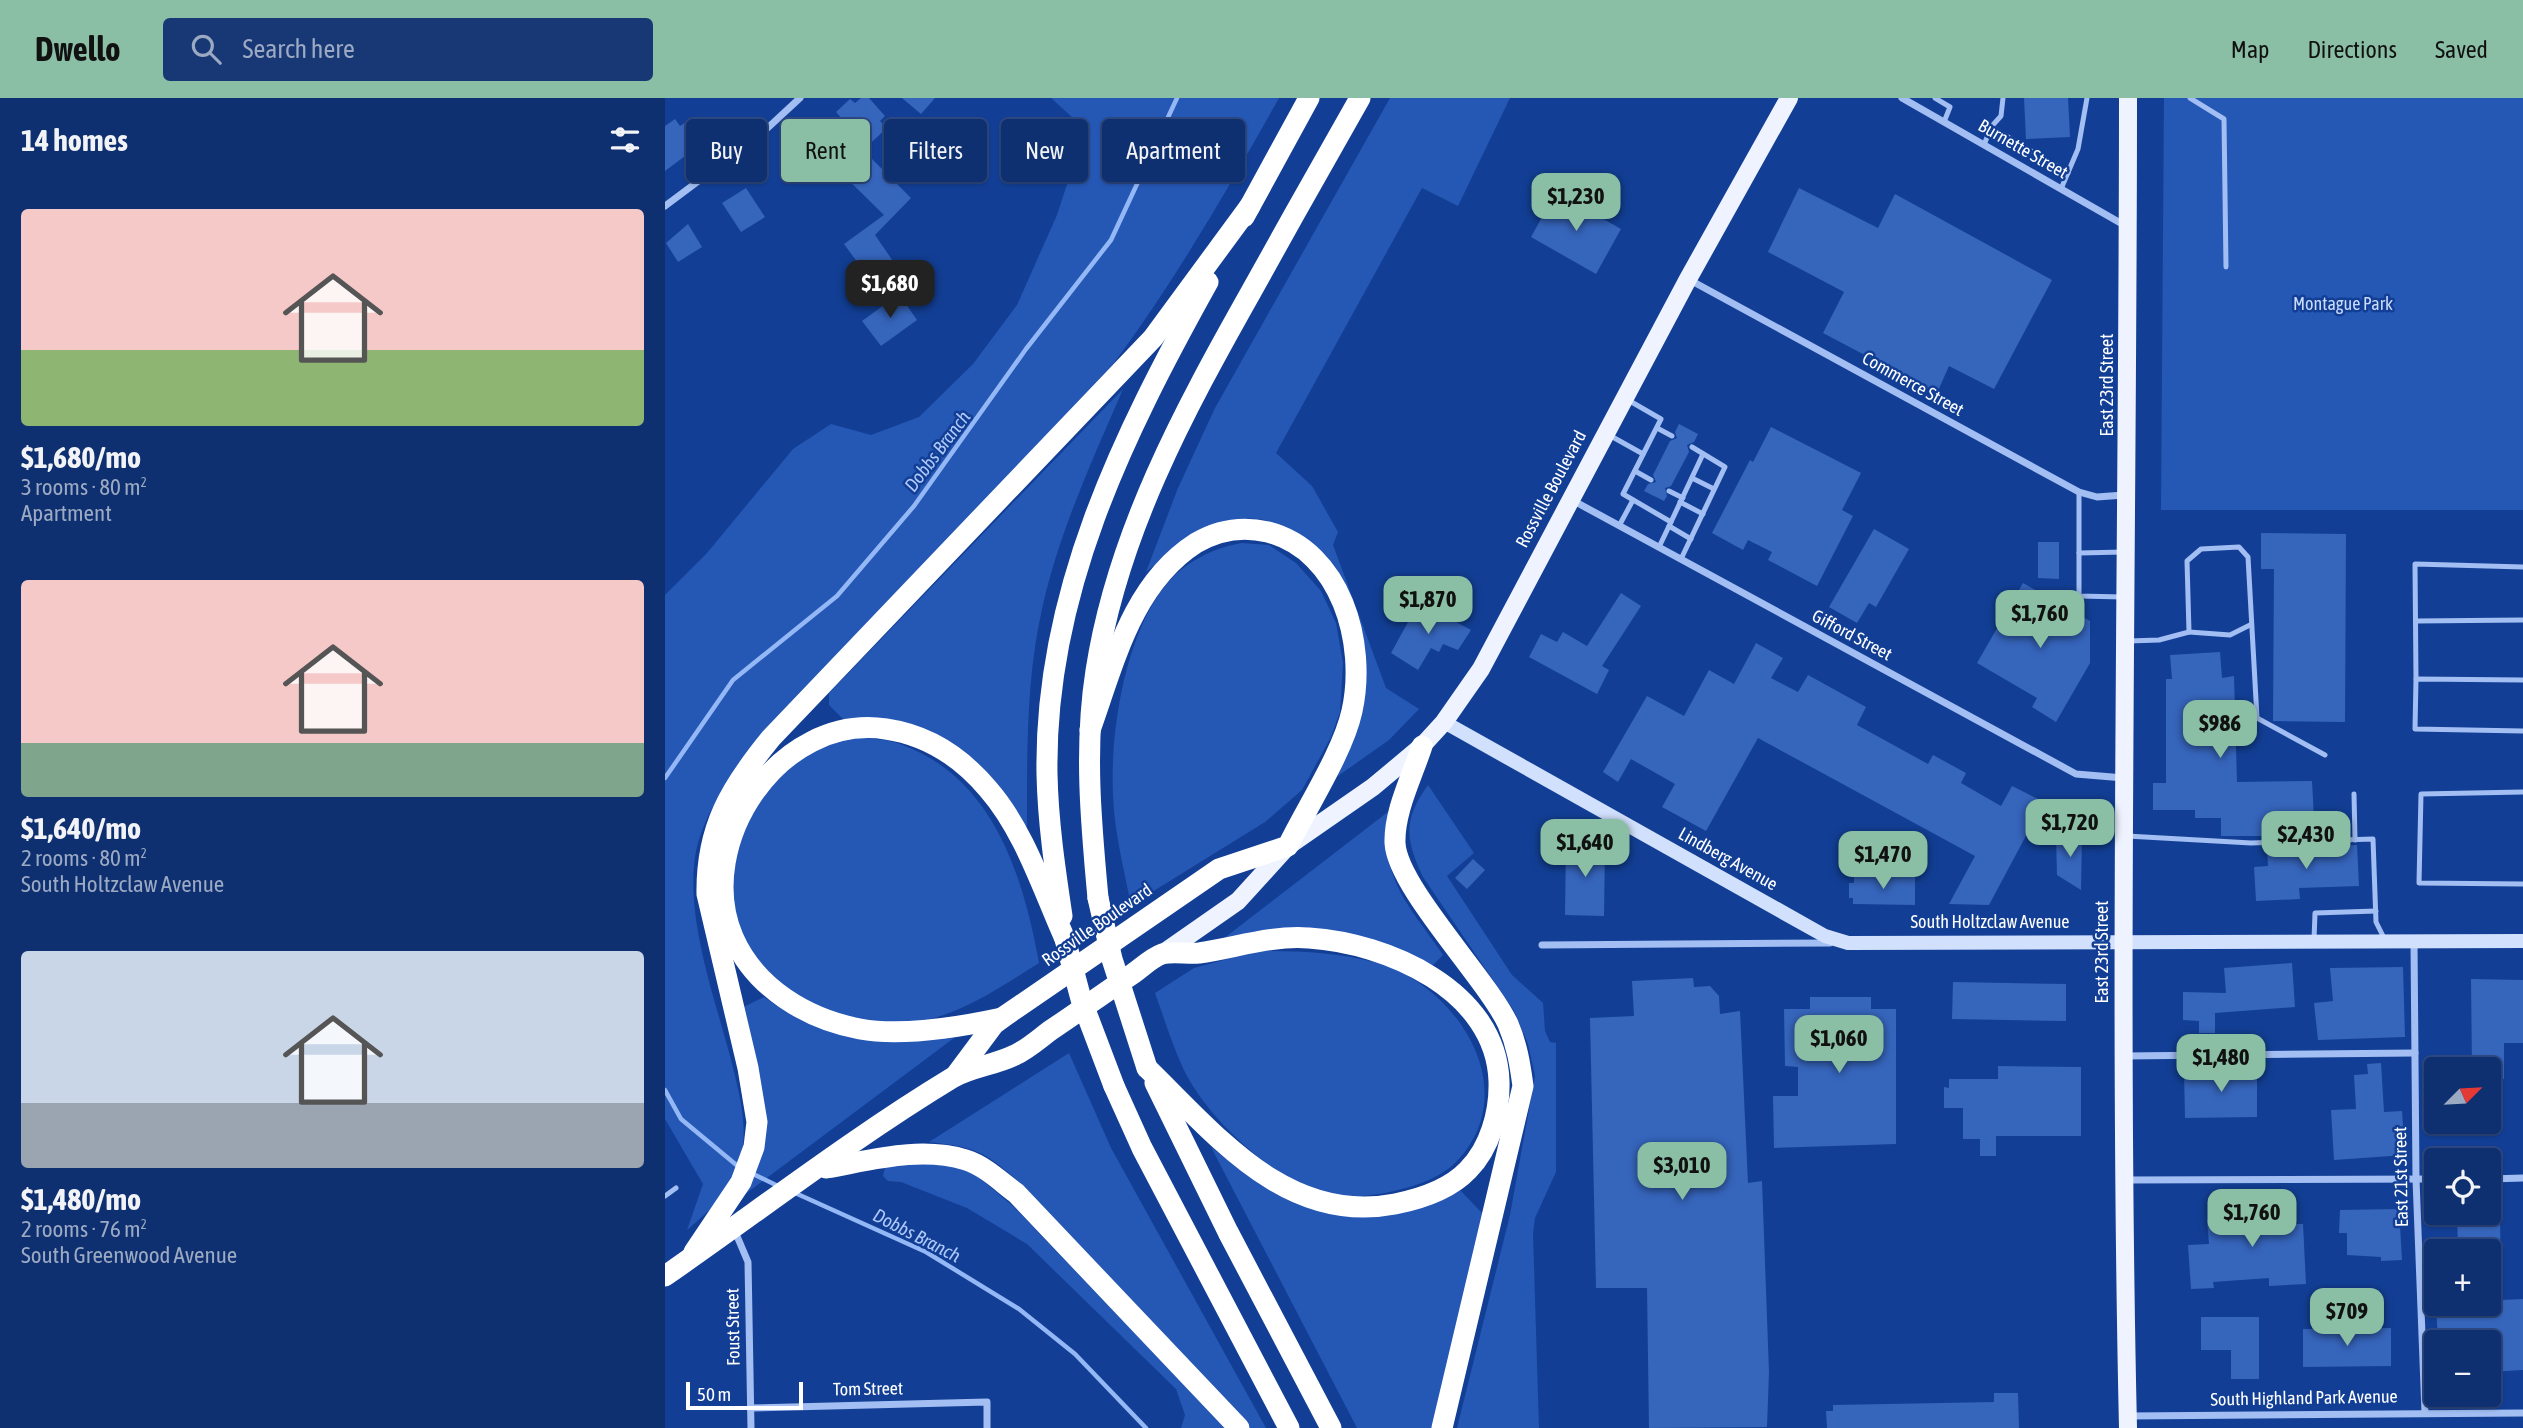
<!DOCTYPE html>
<html lang="en">
<head>
<meta charset="utf-8">
<style>
	:root { --surface:#0e2f70; --page:#173775; --text:#f1f3f6; --muted:#9ba9c3; --line:#2e4a83; --accent:#8abfa5 }
	body { margin:0; font-family:"Asap Condensed",sans-serif; background:var(--page); color:var(--text); height:100vh; display:flex; flex-direction:column; font-size:26px; white-space:nowrap }
	* { box-sizing:border-box; margin:0 }
	p { font-size:23px; color:var(--muted) }
	.icon { flex:none; width:38px; height:38px; fill:none; stroke:currentColor; stroke-width:2; stroke-linecap:round; stroke-linejoin:round }
	.map { position:relative; flex:1; overflow:hidden }
	.details { display:flex; flex-direction:column; background:var(--surface); width:665px }
	.details>* { flex:none }
	.top-card { position:absolute; left:21px; top:21px; width:665px; height:63px; display:flex; gap:14px }
	.needle { width:46px; rotate:66deg }
	.tools { position:absolute; left:1759px; top:959px; display:grid; gap:14px }
	.tools a { display:grid; place-items:center; width:77px; height:77px; border-radius:7px; background:var(--surface); box-shadow:0 2px 5px #0004,0 0 0 2px var(--line); font-size:35px }
	.scale { position:absolute; left:21px; bottom:18px; width:117px; box-sizing:border-box; padding-left:7px; border:4px solid #fff; border-top:0; font-size:19px; line-height:24px; white-space:nowrap; color:#fff; -webkit-text-stroke:5px #123f95; paint-order:stroke }
	.price { position:absolute; translate:-50% -60px; padding:0 16px; border-radius:14px; background:var(--accent); color:#111; font-size:23px; line-height:46px; filter:drop-shadow(0 2px 4px #0008) }
	.price::after { content:''; position:absolute; left:50%; top:42px; width:21px; height:16px; margin-left:-10px; background:inherit; clip-path:polygon(0 0,100% 0,50% 100%) }
	.price.current { background:#222; color:#fff }
	ul { padding:0; list-style:none }
	li { display:grid; align-content:center; gap:14px; height:371px; padding:0 21px }
	li span { display:grid; place-items:center; height:217px; border-radius:7px; color:#555 }
	li>.icon { margin-inline-start:auto }
	span .icon { width:126px; height:126px; fill:#fffc; stroke-width:1 }
	li b { font-size:30px }
	h2 { display:flex; justify-content:space-between; align-items:center; height:84px; padding:0 21px; font-size:30px }
	.tag { padding:0 24px; border-radius:7px; background:var(--surface); box-shadow:0 2px 5px #0004,0 0 0 2px var(--line); font-size:24px; line-height:63px }
	.tag.current { background:var(--accent); color:#111 }
	header { display:flex; align-items:center; gap:42px; box-sizing:border-box; height:98px; padding:0 35px; background:var(--accent); color:#111 }
	header strong { font-size:33px }
	nav { display:flex; gap:38px; margin-inline-start:auto; font-size:24px }
	.search { width:490px; height:63px; background:var(--page); display:flex; align-items:center; gap:18px; box-sizing:border-box; padding:0 24px; border-radius:7px; color:var(--muted); font-size:26px }
	main { display:flex; flex:1; min-height:0 }
	.map>svg:first-child { display:block }
	.green { fill:#2557b5 }
	.lines { fill:none; stroke-linecap:round; stroke-linejoin:round }
	.stream { stroke:#94b8f6; stroke-width:4.5 }
	.building { fill:#3665bc }
	.lane { stroke:#a2bef3; stroke-width:5 }
	.street { stroke:#a2bef3; stroke-width:7 }
	.secondary { stroke:#d1e0fd; stroke-width:14 }
	.primary { stroke:#eef3ff; stroke-width:18 }
	.highway { stroke:#fff; stroke-width:21 }
	.highway-bridge { stroke:#fff; stroke-width:21 }
	.labels { text-anchor:middle; stroke-width:5; stroke-linejoin:round; paint-order:stroke }
	.street-label { font-size:18px; fill:#fff; stroke:#123f95 }
	.park-label { font-size:18px; fill:#cadcfd; stroke:#123f95 }
	.water-label { font-size:19px; font-style:italic; fill:#aec9fa; stroke:#123f95 }
</style>
</head>
<body>
<header>
<strong>Dwello</strong>
<div class="search"><svg class="icon" aria-label="search" viewBox="0 0 24 24"><circle cx="10" cy="10" r="6"/><path d="M15 15l6 6"/></svg>Search here</div>
<nav><a>Map</a><a>Directions</a><a>Saved</a></nav>
</header>
<main>
<section class="details">
<h2>14 homes<svg class="icon" aria-label="filters" viewBox="0 0 24 24"><path d="M4 7h16M4 17h16"/><circle cx="9" cy="7" r="2"/><circle cx="15" cy="17" r="2"/></svg></h2>
<ul>
<li><span style="background:linear-gradient(#f6c9c9 65%,#8fb573 0)"><svg class="icon" aria-label="home" viewBox="0 0 24 24"><path d="M3 11l9-7 9 7M6 9v11h12V9"/></svg></span><div><b>$1,680/mo</b><p>3 rooms · 80 m²</p><p>Apartment</p></div></li>
<li><span style="background:linear-gradient(#f6c9c9 75%,#7fa58c 0)"><svg class="icon" aria-label="home" viewBox="0 0 24 24"><path d="M3 11l9-7 9 7M6 9v11h12V9"/></svg></span><div><b>$1,640/mo</b><p>2 rooms · 80 m²</p><p>South Holtzclaw Avenue</p></div></li>
<li><span style="background:linear-gradient(#c9d6e8 70%,#9aa5b1 0)"><svg class="icon" aria-label="home" viewBox="0 0 24 24"><path d="M3 11l9-7 9 7M6 9v11h12V9"/></svg></span><div><b>$1,480/mo</b><p>2 rooms · 76 m²</p><p>South Greenwood Avenue</p></div></li>
</ul>
</section>
<div class="map">
<svg width="1858" height="1330" viewBox="0 0 1858 1330">
	<rect width="100%" height="100%" fill="#123f95"/>
	<!-- green -->
	<g class="green">
		<path d="M386,0H614C563,91 511,181 449,265L78,659C59,690 36,722 30,759C21,823 50,900 66,962C75,998 86,1036 72,1072C62,1098 42,1115 22,1132L38,1086L0,1021V497L42,455L128,351L166,326L206,337L254,319L308,266L352,207L392,117L420,31Z"/>
		<path d="M725,0H845L793,108L757,90L611,355L647,388L673,434L668,447L721,590L754,611L724,642L663,685L699,578L639,441C625,435 608,422 593,421C549,416 513,449 481,474L513,390L550,310Z"/>
		<path d="M1499,0H1858V412H1496Z"/>
		<path d="M458,291C427,363 394,434 377,511C361,582 362,655 362,728L357,731L314,670L179,622L164,607V595Z"/>
		<path d="M577,445L604,447L631,465L656,493L671,525L678,565L675,614L666,639L637,692L600,724L466,807C459,771 449,733 448,696C445,634 460,538 500,488C519,464 548,450 577,445Z"/>
		<path d="M193,639C206,641 222,641 235,646C328,679 358,777 374,865C339,887 306,910 266,921C245,927 219,925 197,922C150,916 100,887 79,842C48,772 88,678 156,647C167,643 181,642 193,639Z"/>
		<path d="M763,687L809,755L782,778L847,877L878,905L880,933L885,944L891,945V1074L870,1120L868,1136L874,1330H792L845,1117L870,978L863,946L849,913L758,779C740,741 738,722 763,687Z"/>
		<path d="M728,710C710,777 742,804 778,857L766,869L672,834L639,829L554,844Z"/>
		<path d="M592,853C633,853 673,854 713,865C793,889 859,992 792,1063C774,1082 744,1090 720,1095C698,1099 675,1100 652,1093C603,1077 539,1016 518,970C507,946 499,920 490,895L529,870Z"/>
		<path d="M99,899C164,946 204,935 278,936L289,940L71,1103L90,1072L74,911Z"/>
		<path d="M404,955L446,1050L601,1330H585L353,1083C319,1053 310,1049 264,1044Z"/>
		<path d="M546,1049C629,1115 694,1142 793,1090L819,1117L768,1330H692Z"/>
		<path d="M265,1061L310,1076L349,1109L561,1330H516L520,1317L511,1291L362,1146L302,1110L236,1084L223,1083L218,1078L221,1065Z"/>
	</g>
	<g class="lines">
		<!-- stream -->
		<g class="stream">
			<path d="M0,680L68,582L172,498L249,408L361,251L446,142L512,0"/>
			<path d="M0,992L16,1021L75,1070"/>
			<path d="M86,1075L113,1088"/>
			<path d="M128,1094L261,1154L354,1211L410,1256L481,1330"/>
		</g>
	</g>
	<!-- building -->
	<g class="building">
		<path d="M196,0H204L220,18L215,23L222,30L198,52L246,100L210,137L230,166L206,183L179,146L219,117L162,61L189,34L171,14L185,1L190,5Z"/>
		<path d="M237,0H270L256,16Z"/>
		<path d="M1359,0H1403L1405,39L1361,41Z"/>
		<path d="M10,21L15,28L24,22L40,43L0,73V28Z"/>
		<path d="M134,44L152,69L136,80L118,55Z"/>
		<path d="M81,90L100,119L76,134L57,105Z"/>
		<path d="M1134,90L1213,130L1230,96L1387,182L1329,291L1284,268L1272,295L1158,235L1179,194L1103,154Z"/>
		<path d="M891,94L956,131L931,176L866,139Z"/>
		<path d="M23,126L37,149L13,164L1,145Z"/>
		<path d="M234,196L252,222L216,248L197,223Z"/>
		<path d="M1014,326L1033,336L1029,344L1022,347L1024,354L1006,388L1000,390L1002,398L999,403L979,393L983,386L991,384L988,377L1005,343L1012,340L1010,334Z"/>
		<path d="M1106,329L1196,375L1177,412L1188,418L1152,488L1103,462L1107,454L1083,442L1078,452L1047,435L1085,362L1088,364Z"/>
		<path d="M1209,431L1244,451L1211,509L1204,505L1192,525L1164,509Z"/>
		<path d="M1596,435L1681,436L1680,624L1608,623L1609,471H1596Z"/>
		<path d="M1373,444H1394V481L1373,480Z"/>
		<path d="M1358,485L1425,523V565L1391,624L1367,609L1372,600L1312,565Z"/>
		<path d="M956,495L976,508L937,568L944,572L932,596L864,559L876,536L892,544L898,534L922,548Z"/>
		<path d="M754,504L806,532L793,552L778,546L774,554L766,550L753,572L726,555Z"/>
		<path d="M1091,545L1118,560L1106,580L1133,594L1143,577L1201,609L1192,627L1263,666L1268,657L1301,675L1296,685L1336,708L1347,688L1379,704L1324,807L1284,806L1310,758L1093,640L1041,733L997,709L1010,686L966,661L953,684L938,674L982,598L1019,618L1044,572L1069,586Z"/>
		<path d="M1555,554L1557,580L1569,578L1572,684L1647,683L1650,738H1556V720H1530V712H1488V685H1501V581H1507L1505,557Z"/>
		<path d="M1391,738L1417,739L1416,792L1392,777Z"/>
		<path d="M901,743L930,744V749H940L939,818L900,817Z"/>
		<path d="M1692,747L1694,788L1634,790L1635,801L1591,803L1589,769L1603,768L1602,750Z"/>
		<path d="M808,761L820,772L802,791L790,780Z"/>
		<path d="M1189,778L1250,779V807L1188,806V800H1184V785H1189Z"/>
		<path d="M1627,865L1630,909L1550,915V935H1534V923L1518,922V894L1561,895L1559,870Z"/>
		<path d="M1738,869L1740,939L1653,942L1649,905L1668,903L1665,870Z"/>
		<path d="M1028,880L1029,889L1045,888L1054,898L1055,916L1075,913L1083,1085L1097,1083L1104,1274L1102,1329L984,1330L982,1190H931L925,920L969,918L967,883Z"/>
		<path d="M1806,881L1858,882V945H1839V981L1824,980V971H1807Z"/>
		<path d="M1288,884L1401,886V923L1287,921Z"/>
		<path d="M1145,899H1206V911H1231V1046L1109,1050L1108,998H1133V969L1120,968L1119,911H1145Z"/>
		<path d="M1716,965L1719,1014L1737,1013L1740,1057L1669,1062L1666,1012L1691,1011L1689,977L1703,976L1702,966Z"/>
		<path d="M1333,968L1416,969V1038H1331V1058H1315V1041H1298V1010H1279V989L1284,990V981H1333Z"/>
		<path d="M1592,972V1019L1520,1020L1519,973Z"/>
		<path d="M1628,1099L1629,1126H1638L1641,1186L1604,1188V1180L1548,1184L1549,1190L1526,1191L1523,1147L1544,1146L1542,1122L1601,1118L1600,1101Z"/>
		<path d="M1734,1111L1737,1162L1716,1163V1159L1682,1157V1135H1674L1675,1112Z"/>
		<path d="M1824,1112H1835L1836,1202L1858,1201V1272L1824,1274V1244H1773L1771,1206H1824V1153H1793L1792,1115Z"/>
		<path d="M1536,1219H1594V1281H1566V1252H1536Z"/>
		<path d="M1726,1230V1268L1638,1269V1231Z"/>
		<path d="M1329,1295H1353L1354,1330H1162L1161,1313H1168V1307L1329,1304Z"/>
	</g>
	<g class="lines">
		<!-- lane -->
		<g class="lane">
			<path d="M1270,0L1285,9L1279,24"/>
			<path d="M1525,0L1559,21L1561,169"/>
			<path d="M1326,29L1336,18L1338,0"/>
			<path d="M1319,47L1326,29L1403,75"/>
			<path d="M1396,91L1413,51L1422,0"/>
			<path d="M963,302L996,321L958,396L1006,424L1038,356"/>
			<path d="M992,330L1007,338"/>
			<path d="M944,337L978,356"/>
			<path d="M970,373L986,382"/>
			<path d="M1027,380L1049,391"/>
			<path d="M1004,393L1018,400"/>
			<path d="M1414,394V498L1458,499"/>
			<path d="M1015,404L1038,416"/>
			<path d="M954,428L968,402"/>
			<path d="M1004,428L1026,441"/>
			<path d="M994,449L1006,424"/>
			<path d="M1414,455L1459,454"/>
			<path d="M1016,461L1060,369L1027,349"/>
			<path d="M1751,523L1858,522"/>
			<path d="M1524,534L1565,537L1585,527"/>
			<path d="M1464,543L1494,542L1524,534L1522,463L1536,451L1574,449L1583,459L1592,620L1660,657"/>
			<path d="M1751,581L1750,466L1858,469"/>
			<path d="M1858,582L1751,581L1750,631L1858,633"/>
			<path d="M1858,694L1756,696L1754,785L1858,786"/>
			<path d="M1689,696L1690,742"/>
			<path d="M1462,738L1586,745L1708,741L1711,824L1719,840"/>
			<path d="M1649,842L1650,815L1711,813"/>
			<path d="M0,1098L11,1090"/>
		</g>
		<!-- street -->
		<g class="street">
			<path d="M1237,0L1459,127"/>
			<path d="M0,108L95,37L135,0"/>
			<path d="M1023,181L1414,394L1432,399L1459,397"/>
			<path d="M907,402L1411,676L1459,680"/>
			<path d="M1749,844L1751,1081L1760,1315"/>
			<path d="M877,847L1165,845"/>
			<path d="M1459,958L1750,955"/>
			<path d="M1824,1081L1858,1080"/>
			<path d="M1460,1082L1771,1081"/>
			<path d="M69,1131L83,1164L86,1330"/>
			<path d="M85,1310L322,1304V1330"/>
			<path d="M1463,1318L1858,1315"/>
		</g>
		<!-- secondary -->
		<path class="secondary" d="M779,624L1160,838L1183,845L1858,843"/>
		<!-- primary -->
		<g class="primary">
			<path d="M497,856L573,803L623,748L708,689L757,648L779,624L816,571L1023,181L1124,0"/>
			<path d="M1463,1330C1453,887 1463,443 1463,0"/>
		</g>
		<!-- highway -->
		<g class="highway">
			<path d="M579,119L644,0"/>
			<path d="M757,648C747,679 729,713 730,745C732,789 822,881 843,926C852,947 855,966 858,988L777,1330"/>
			<path d="M433,800C426,725 419,649 431,573C452,436 519,313 586,194C622,129 658,65 695,0"/>
			<path d="M397,818C390,771 383,724 382,676C379,496 458,337 543,184"/>
			<path d="M337,920C295,929 238,939 195,931C142,921 90,890 68,839C28,745 115,615 221,631C262,637 296,659 323,691C359,732 378,792 400,841"/>
			<path d="M291,977L329,926L337,920L554,771L623,748C642,709 678,654 687,613C702,545 676,453 603,434C578,428 553,432 531,445C467,486 449,565 425,632"/>
			<path d="M490,985L563,1134L666,1330"/>
			<path d="M449,988L477,1050L624,1330"/>
			<path d="M161,1070C207,1062 255,1048 301,1062C320,1068 336,1084 351,1095L574,1330"/>
			<path d="M29,1154L76,1084L89,1049L92,1024L83,970L42,796C41,730 65,690 106,640L488,240L585,108"/>
			<path d="M0,1178C95,1112 188,1040 287,980C306,969 330,967 350,957C363,951 375,940 386,932C413,914 439,895 466,877C475,871 486,860 497,856C507,853 522,856 534,855C570,850 606,837 644,840C722,845 831,892 834,983C835,1014 825,1050 803,1072C785,1091 755,1101 730,1106C622,1127 552,1038 482,970"/>
		</g>
		<!-- highway-bridge -->
		<g class="highway-bridge">
			<path d="M433,800L447,861L482,970"/>
			<path d="M400,841L416,901L449,988"/>
		</g>
	</g>
	<g class="labels">
		<!-- street labels -->
		<g class="street-label">
			<text transform="translate(1358 51) rotate(30)" y="6">Burnette Street</text>
			<text transform="translate(1248 286) rotate(29)" y="6">Commerce Street</text>
			<text transform="translate(1442 287) rotate(-90)" y="6">East 23rd Street</text>
			<text transform="translate(886 391) rotate(-62)" y="6">Rossville Boulevard</text>
			<text transform="translate(1187 537) rotate(28)" y="6">Gifford Street</text>
			<text transform="translate(1063 761) rotate(29)" y="6">Lindberg Avenue</text>
			<text x="1325" y="830">South Holtzclaw Avenue</text>
			<text transform="translate(432 827) rotate(-35)" y="6">Rossville Boulevard</text>
			<text transform="translate(1437 854) rotate(-90)" y="6">East 23rd Street</text>
			<text transform="translate(1736 1079) rotate(-91)" y="6">East 21st Street</text>
			<text transform="translate(68 1229) rotate(-91)" y="6">Foust Street</text>
			<text transform="translate(203 1291) rotate(-1)" y="6">Tom Street</text>
			<text transform="translate(1639 1300) rotate(-1)" y="6">South Highland Park Avenue</text>
		</g>
		<!-- park labels -->
		<g class="park-label">
			<text x="1678" y="212">Montague Park</text>
		</g>
		<!-- water labels -->
		<g class="water-label">
			<text transform="translate(272 353) rotate(-53)" y="7">Dobbs Branch</text>
			<text transform="translate(252 1137) rotate(27)" y="7">Dobbs Branch</text>
		</g>
	</g>
</svg>
<div class="tools">
<a><svg class="needle" viewBox="-14 -14 28 28"><path d="M0-13l5 13h-10z" fill="#e53935"/><path d="M0 13l5-13h-10z" fill="#9ba9c3"/></svg></a>
<a><svg class="icon" aria-label="locate" viewBox="0 0 24 24"><circle cx="12" cy="12" r="6"/><path d="M12 2v4M12 18v4M2 12h4M18 12h4"/></svg></a>
<a>+</a>
<a>−</a>
</div>
<div class="scale">50 m</div>
<b class="price" style="left:911px;top:135px">$1,230</b>
<b class="price current" style="left:225px;top:222px">$1,680</b>
<b class="price" style="left:763px;top:538px">$1,870</b>
<b class="price" style="left:1375px;top:552px">$1,760</b>
<b class="price" style="left:1555px;top:662px">$986</b>
<b class="price" style="left:1405px;top:761px">$1,720</b>
<b class="price" style="left:1641px;top:773px">$2,430</b>
<b class="price" style="left:920px;top:781px">$1,640</b>
<b class="price" style="left:1218px;top:793px">$1,470</b>
<b class="price" style="left:1174px;top:977px">$1,060</b>
<b class="price" style="left:1556px;top:996px">$1,480</b>
<b class="price" style="left:1017px;top:1104px">$3,010</b>
<b class="price" style="left:1587px;top:1151px">$1,760</b>
<b class="price" style="left:1682px;top:1250px">$709</b>
<div class="top-card">
<a class="tag">Buy</a>
<a class="tag current">Rent</a>
<a class="tag">Filters</a>
<a class="tag">New</a>
<a class="tag">Apartment</a>
</div>
</div>
</main>
</body>
</html>
